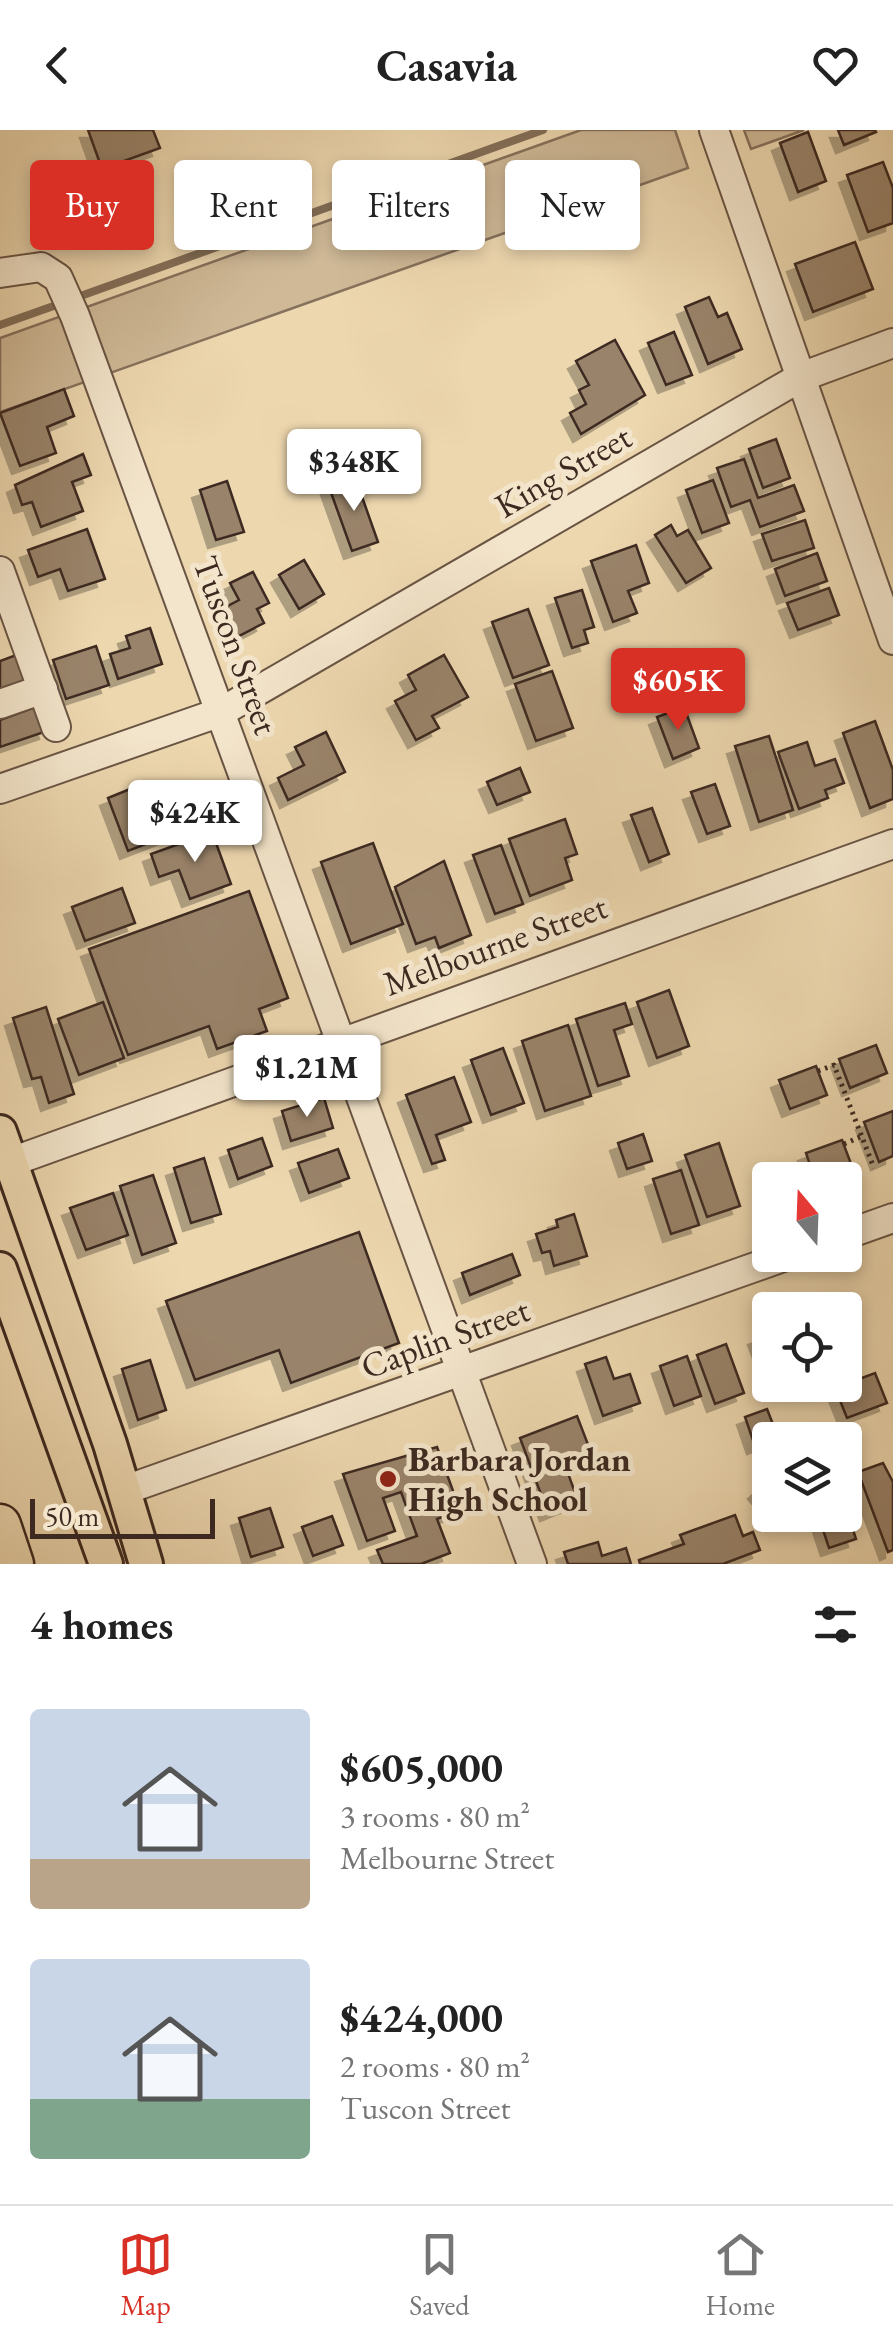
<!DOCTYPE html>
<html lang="en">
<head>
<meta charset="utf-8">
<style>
	:root { --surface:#fff; --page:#f2f2f2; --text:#222; --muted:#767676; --line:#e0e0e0; --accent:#d93025 }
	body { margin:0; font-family:"EB Garamond",serif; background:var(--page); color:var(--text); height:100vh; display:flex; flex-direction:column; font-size:38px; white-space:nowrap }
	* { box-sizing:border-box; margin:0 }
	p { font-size:32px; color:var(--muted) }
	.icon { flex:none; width:55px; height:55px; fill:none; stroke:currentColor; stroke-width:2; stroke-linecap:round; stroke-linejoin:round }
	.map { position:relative; height:1434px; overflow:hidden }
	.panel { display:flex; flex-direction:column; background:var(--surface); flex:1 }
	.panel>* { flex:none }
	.guide { position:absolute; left:30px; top:30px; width:835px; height:90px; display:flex; gap:20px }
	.needle { width:65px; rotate:341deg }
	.fabs { position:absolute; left:752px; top:1032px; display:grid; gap:20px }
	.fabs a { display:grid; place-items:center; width:110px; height:110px; border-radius:10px; background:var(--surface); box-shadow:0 5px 15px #0003; font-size:50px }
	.scale { position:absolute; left:30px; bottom:25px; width:185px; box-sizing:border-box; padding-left:10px; border:5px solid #3d2920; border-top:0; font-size:28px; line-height:35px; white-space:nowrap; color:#3d2920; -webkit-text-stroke:8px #f3e5cb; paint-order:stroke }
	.price { position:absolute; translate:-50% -85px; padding:0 22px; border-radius:10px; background:#fff; color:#222; font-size:32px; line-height:65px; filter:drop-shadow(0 2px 5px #0008) }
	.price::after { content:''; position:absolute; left:50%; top:60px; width:30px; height:22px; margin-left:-15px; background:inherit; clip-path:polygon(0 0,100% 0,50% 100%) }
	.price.selected { background:var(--accent); color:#fff }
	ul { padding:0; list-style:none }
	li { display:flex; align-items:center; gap:30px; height:250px; padding:0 30px }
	li span { display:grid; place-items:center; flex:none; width:280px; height:200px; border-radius:10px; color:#555 }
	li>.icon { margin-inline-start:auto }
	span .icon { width:120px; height:120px; fill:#fffc; stroke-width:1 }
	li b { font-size:42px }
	h2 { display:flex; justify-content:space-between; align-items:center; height:120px; padding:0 30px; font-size:42px }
	.pill { padding:0 35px; border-radius:10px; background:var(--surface); box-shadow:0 5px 15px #0003; font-size:35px; line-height:90px }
	.pill.selected { background:var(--accent); color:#fff }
	header { display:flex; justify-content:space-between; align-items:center; height:130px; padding:0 30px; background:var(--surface); font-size:45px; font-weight:700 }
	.tabs { display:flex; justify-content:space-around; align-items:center; height:140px; border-top:2px solid var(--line); background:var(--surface); font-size:28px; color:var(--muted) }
	.tabs a { display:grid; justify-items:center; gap:5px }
	.tabs .selected { color:var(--accent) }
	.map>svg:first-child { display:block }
	.green { fill:#cfb997; stroke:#86715c; stroke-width:2.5 }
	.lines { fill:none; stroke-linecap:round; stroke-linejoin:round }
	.stream { stroke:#836e58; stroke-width:8 }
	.building { fill:#99836a; stroke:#3d2920; stroke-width:2.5; filter:url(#shadow) }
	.minor-casing { stroke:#695444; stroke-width:32 }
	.major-casing { stroke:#3d2920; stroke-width:38 }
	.highway-casing { stroke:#3d2920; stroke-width:45 }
	.path { stroke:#3d2920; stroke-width:5; stroke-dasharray:2.5 5; stroke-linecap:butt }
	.minor { stroke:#f3e5cb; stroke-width:28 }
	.major { stroke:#edd7af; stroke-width:32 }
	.highway { stroke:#edd7af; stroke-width:40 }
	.poi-dot { fill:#8f2418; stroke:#f3e5cb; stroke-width:4 }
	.labels { text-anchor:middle; stroke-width:10; stroke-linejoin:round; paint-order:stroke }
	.street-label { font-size:35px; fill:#3d2920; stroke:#f3e5cb }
	.poi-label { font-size:35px; font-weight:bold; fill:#3d2920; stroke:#f3e5cb; text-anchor:start }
</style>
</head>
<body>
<header><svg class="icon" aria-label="back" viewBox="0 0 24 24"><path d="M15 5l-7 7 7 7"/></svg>Casavia<svg class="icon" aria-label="heart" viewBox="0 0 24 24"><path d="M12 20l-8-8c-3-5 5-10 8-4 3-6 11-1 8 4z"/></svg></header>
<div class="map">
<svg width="893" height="1434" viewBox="0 0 893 1434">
	<defs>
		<filter id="shadow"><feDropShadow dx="-8" dy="8" stdDeviation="0" flood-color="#0004"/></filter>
	</defs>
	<rect width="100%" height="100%" fill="#edd7af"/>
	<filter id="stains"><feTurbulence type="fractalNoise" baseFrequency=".002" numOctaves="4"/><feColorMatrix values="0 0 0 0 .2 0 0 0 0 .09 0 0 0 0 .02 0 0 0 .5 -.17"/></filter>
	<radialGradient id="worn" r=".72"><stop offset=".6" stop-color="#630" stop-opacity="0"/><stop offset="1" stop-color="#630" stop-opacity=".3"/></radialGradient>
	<!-- green -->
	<g class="green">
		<path d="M581,0H675L688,38L0,282V208Z"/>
		<path d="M744,0H804L751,19Z"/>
	</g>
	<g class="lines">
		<!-- stream -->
		<g class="stream">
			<path d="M75,168L543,0"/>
			<path d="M0,195L62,173"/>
		</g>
	</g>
	<!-- building -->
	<g class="building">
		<path d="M88,0H153L160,18L102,39Z"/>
		<path d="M838,0H875L876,2L844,15Z"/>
		<path d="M808,2L826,51L798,62L780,13Z"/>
		<path d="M883,32L893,58V93L868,102L847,45Z"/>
		<path d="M855,112L873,159L813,182L795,134Z"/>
		<path d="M709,167L718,187L727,183L742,219L708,234L685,177Z"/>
		<path d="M674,202L692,245L666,255L648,213Z"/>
		<path d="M615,210L645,265L581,304L570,283L586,274L579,260L589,255L576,231Z"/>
		<path d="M64,259L74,286L47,297L56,323L20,336L0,283Z"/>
		<path d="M776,309L790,348L763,358L749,319Z"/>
		<path d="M83,324L91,345L72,352L83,381L41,397L32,372L22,375L15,355Z"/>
		<path d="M744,329L758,368L794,355L804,381L760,397L750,370L731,377L717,338Z"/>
		<path d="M355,347L378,412L352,421L329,357Z"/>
		<path d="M713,350L729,393L702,403L686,360Z"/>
		<path d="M227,351L244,402L216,410L200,360Z"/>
		<path d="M805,390L814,418L772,431L762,404Z"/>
		<path d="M671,395L677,406L688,400L711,438L686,453L655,405Z"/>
		<path d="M87,399L105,449L68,461L60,439L38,447L28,420Z"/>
		<path d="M636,415L649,453L628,461L637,483L613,492L591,431Z"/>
		<path d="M817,423L827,451L785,466L775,439Z"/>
		<path d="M304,430L324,464L299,479L279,445Z"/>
		<path d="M253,442L269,473L257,479L264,493L237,507L222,479L239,470L230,453Z"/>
		<path d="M829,458L839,485L798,500L787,473Z"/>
		<path d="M582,460L594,497L584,500L588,513L572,518L555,468Z"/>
		<path d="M528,479L549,535L513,548L492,492Z"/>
		<path d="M150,498L162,534L118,549L110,524L130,518L126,506Z"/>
		<path d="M96,516L109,555L66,569L53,530Z"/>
		<path d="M16,525L26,554L0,563V531Z"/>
		<path d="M444,525L468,567L432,586L439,598L416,610L395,571L416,560L408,545Z"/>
		<path d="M552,541L573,598L536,611L515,554Z"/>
		<path d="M38,576L47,601L0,617V590Z"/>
		<path d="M684,577L699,618L673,629L657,587Z"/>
		<path d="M875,591L893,640V669L870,678L843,603Z"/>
		<path d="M326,602L345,642L288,670L278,648L304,635L295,617Z"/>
		<path d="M769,606L793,680L759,692L735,616Z"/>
		<path d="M807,612L815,636L835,629L844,653L825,660L828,668L799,679L778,622Z"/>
		<path d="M520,638L530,662L497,675L487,652Z"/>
		<path d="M715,654L730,696L707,704L691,662Z"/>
		<path d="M140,655L145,668L190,658L203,692L128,721L108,668Z"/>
		<path d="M652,678L669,724L649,732L631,685Z"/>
		<path d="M565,689L577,724L565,728L572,750L530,766L509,709Z"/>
		<path d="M212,702L231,754L190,769L179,740L159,747L151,724Z"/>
		<path d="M373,713L403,794L351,814L321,732Z"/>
		<path d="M501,715L523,774L495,784L473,725Z"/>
		<path d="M444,731L471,805L439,818L435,807L416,814L395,757Z"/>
		<path d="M122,758L135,793L85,811L72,777Z"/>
		<path d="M249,761L288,868L259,879L267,901L217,919L209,896L128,925L89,819Z"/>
		<path d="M669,860L689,916L657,928L637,872Z"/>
		<path d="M103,872L124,928L79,945L58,889Z"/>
		<path d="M625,873L632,894L614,900L629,946L598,956L576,889Z"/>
		<path d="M46,877L74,964L49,973L41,947L32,949L13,888Z"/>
		<path d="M568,895L591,966L545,981L522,911Z"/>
		<path d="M876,915L887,943L850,958L839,929Z"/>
		<path d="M503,918L524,973L491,985L471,930Z"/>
		<path d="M816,936L827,965L790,979L779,950Z"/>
		<path d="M454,947L471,992L436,1005L445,1030L432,1034L406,965Z"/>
		<path d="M324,968L333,998L291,1011L282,981Z"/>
		<path d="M893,981V1026L879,1032L864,992Z"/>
		<path d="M643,1004L652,1031L627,1039L618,1013Z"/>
		<path d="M262,1008L272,1036L238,1049L228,1020Z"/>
		<path d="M842,1010L853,1039L815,1050L806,1023Z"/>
		<path d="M719,1013L740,1076L707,1087L685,1025Z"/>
		<path d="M338,1019L349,1048L309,1063L298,1033Z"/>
		<path d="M204,1028L221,1084L191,1093L174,1038Z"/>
		<path d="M681,1040L699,1095L671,1104L653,1049Z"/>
		<path d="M153,1045L176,1113L142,1125L120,1056Z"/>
		<path d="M113,1063L128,1105L86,1120L70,1078Z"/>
		<path d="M574,1084L587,1126L554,1136L550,1121L542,1123L536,1104L558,1097L556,1090Z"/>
		<path d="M359,1102L399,1213L291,1253L279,1220L195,1250L166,1171Z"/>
		<path d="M512,1124L520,1145L470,1165L462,1143Z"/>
		<path d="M770,1202V1244L756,1207Z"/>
		<path d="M726,1214L744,1263L715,1274L697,1225Z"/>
		<path d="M687,1226L701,1266L674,1276L660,1236Z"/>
		<path d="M606,1227L614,1249L630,1244L640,1273L603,1286L585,1234Z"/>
		<path d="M150,1230L166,1280L138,1290L122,1239Z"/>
		<path d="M875,1243L887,1273L847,1288L835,1258Z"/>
		<path d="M798,1255H820V1256L801,1263Z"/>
		<path d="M767,1279L778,1307L755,1316L745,1287Z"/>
		<path d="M577,1286L592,1325L565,1335L578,1371L548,1383L520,1308Z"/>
		<path d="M437,1317L460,1380L437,1389L450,1423L421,1434H383L377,1420L417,1406L401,1362L383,1368L395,1401L367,1411L343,1344Z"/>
		<path d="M883,1333L893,1352V1420L888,1422L858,1342Z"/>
		<path d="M770,1348V1377L756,1361Z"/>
		<path d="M845,1375L856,1409L829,1418L818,1385H845Z"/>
		<path d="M270,1378L283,1417L251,1427L239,1388Z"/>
		<path d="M735,1385L743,1406L753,1402L760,1420L723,1434H640L639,1430L684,1414L680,1405Z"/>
		<path d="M332,1386L343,1415L313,1426L302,1397Z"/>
		<path d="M598,1412L602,1426L626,1418L631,1434H568L564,1422Z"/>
	</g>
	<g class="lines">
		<defs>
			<g id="minor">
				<path d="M714,0L893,510"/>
				<path d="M0,143L41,137L58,148L75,186L532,1434"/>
				<path d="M0,441L56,597"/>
				<path d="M0,574L43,559"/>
				<path d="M0,659L221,582L801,247L893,213"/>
				<path d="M11,1032L893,714"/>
				<path d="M845,1105L893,1088"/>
				<path d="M125,1360L789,1125"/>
			</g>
			<g id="major">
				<path d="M0,1002L110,1314L146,1434"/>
				<path d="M0,1139L106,1434"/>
			</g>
			<path id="highway" d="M0,1395L13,1434"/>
		</defs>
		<!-- minor casing -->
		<use href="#minor" class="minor-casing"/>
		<!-- major casing -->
		<use href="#major" class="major-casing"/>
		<!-- highway casing -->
		<use href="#highway" class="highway-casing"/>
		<!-- path -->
		<g class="path">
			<path d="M818,941L834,935L874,1038"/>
			<path d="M844,1014L860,1007"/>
		</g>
		<!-- minor -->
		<use href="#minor" class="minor"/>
		<!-- major -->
		<use href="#major" class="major"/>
		<!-- highway -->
		<use href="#highway" class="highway"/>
	</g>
	<!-- markers -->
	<circle class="poi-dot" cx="388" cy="1349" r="10"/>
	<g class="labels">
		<!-- street labels -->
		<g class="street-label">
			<text transform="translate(563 341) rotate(-30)" y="12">King Street</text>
			<text transform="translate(236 515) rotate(70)" y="12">Tuscon Street</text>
			<text transform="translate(495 815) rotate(-20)" y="12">Melbourne Street</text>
			<text transform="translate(445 1208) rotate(-20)" y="12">Caplin Street</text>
		</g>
		<!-- poi labels -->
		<g class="poi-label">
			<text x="408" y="1341">Barbara Jordan<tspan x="408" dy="40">High School</tspan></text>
		</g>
	</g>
	<rect width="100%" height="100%" filter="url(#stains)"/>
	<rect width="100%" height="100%" fill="url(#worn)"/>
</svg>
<div class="fabs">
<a><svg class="needle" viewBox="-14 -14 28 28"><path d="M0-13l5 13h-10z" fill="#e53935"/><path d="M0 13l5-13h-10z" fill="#767676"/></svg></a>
<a><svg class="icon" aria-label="locate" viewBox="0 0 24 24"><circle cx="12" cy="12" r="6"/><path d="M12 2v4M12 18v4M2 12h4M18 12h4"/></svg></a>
<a><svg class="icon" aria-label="layers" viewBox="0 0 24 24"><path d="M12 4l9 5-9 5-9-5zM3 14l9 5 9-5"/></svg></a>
</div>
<div class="scale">50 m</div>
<b class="price" style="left:354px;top:384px">$348K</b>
<b class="price selected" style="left:678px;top:603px">$605K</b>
<b class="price" style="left:195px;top:735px">$424K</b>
<b class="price" style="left:307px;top:990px">$1.21M</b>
<div class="guide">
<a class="pill selected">Buy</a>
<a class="pill">Rent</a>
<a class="pill">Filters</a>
<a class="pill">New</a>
</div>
</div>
<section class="panel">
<h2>4 homes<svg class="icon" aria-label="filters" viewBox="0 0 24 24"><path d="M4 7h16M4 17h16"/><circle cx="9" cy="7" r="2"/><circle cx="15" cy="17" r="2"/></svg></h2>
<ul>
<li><span style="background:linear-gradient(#c9d6e8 75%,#b9a48a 0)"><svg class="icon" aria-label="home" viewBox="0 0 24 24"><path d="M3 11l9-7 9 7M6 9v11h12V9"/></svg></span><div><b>$605,000</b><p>3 rooms · 80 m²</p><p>Melbourne Street</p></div></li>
<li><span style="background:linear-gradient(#c9d6e8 70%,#7fa58c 0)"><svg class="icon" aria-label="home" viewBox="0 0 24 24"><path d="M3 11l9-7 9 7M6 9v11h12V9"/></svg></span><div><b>$424,000</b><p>2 rooms · 80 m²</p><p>Tuscon Street</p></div></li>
</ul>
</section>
<nav class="tabs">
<a class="selected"><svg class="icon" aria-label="map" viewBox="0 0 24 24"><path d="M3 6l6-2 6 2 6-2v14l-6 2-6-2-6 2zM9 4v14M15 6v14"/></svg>Map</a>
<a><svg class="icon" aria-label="saved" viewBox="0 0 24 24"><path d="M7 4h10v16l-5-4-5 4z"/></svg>Saved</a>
<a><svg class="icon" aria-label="home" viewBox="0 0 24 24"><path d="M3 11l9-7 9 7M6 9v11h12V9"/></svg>Home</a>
</nav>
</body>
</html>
